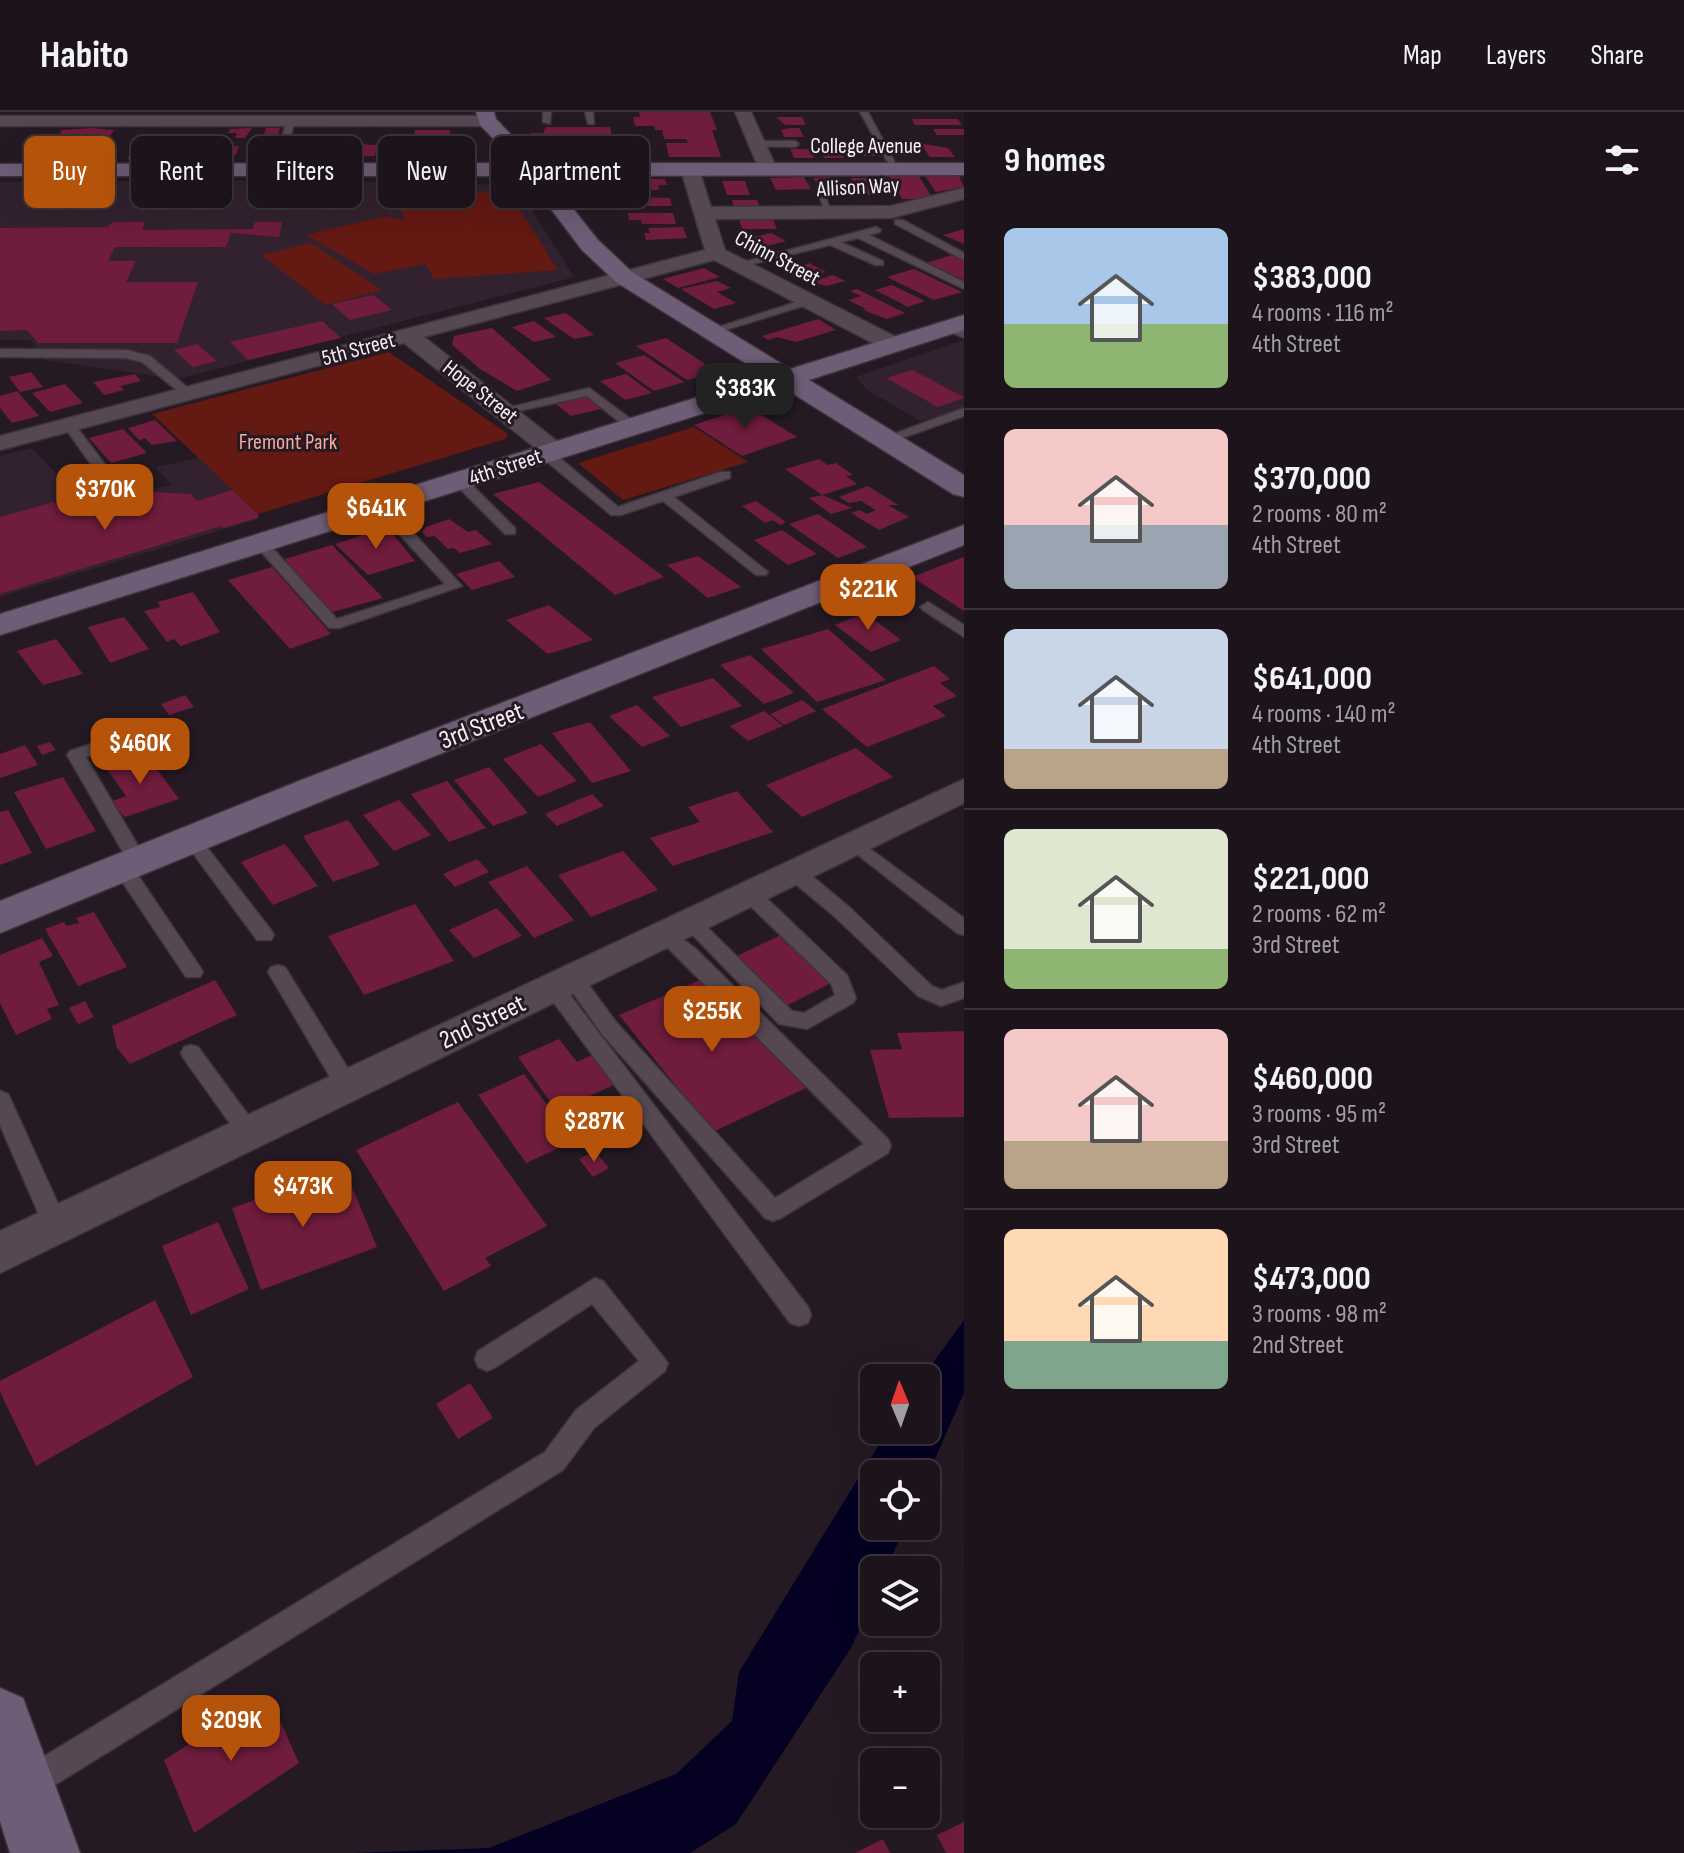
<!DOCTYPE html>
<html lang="en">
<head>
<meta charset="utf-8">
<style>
	:root { --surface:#1c141a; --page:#251d23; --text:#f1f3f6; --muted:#a09ea2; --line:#3a3339; --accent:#b45309 }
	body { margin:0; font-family:"Sofia Sans Condensed",sans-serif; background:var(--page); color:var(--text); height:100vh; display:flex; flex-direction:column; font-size:30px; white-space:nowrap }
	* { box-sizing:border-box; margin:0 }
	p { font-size:26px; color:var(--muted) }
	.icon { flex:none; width:44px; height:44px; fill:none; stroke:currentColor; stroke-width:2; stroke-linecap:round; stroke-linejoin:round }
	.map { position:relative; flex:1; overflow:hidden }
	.side { display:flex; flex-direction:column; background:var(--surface); width:720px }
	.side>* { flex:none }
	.banner { position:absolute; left:24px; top:24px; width:760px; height:72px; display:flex; gap:16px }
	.needle { width:52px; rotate:358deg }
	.tools { position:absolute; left:860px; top:1252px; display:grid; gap:16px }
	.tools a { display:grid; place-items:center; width:80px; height:80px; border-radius:12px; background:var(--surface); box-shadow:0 8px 32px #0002,0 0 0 2px var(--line); font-size:40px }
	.price { position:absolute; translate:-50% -68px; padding:0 18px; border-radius:16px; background:var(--accent); color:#fff; font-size:26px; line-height:52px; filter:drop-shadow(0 2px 4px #0008) }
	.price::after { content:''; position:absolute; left:50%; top:48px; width:24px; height:18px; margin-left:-12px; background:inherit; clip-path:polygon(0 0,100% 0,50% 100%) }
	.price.current { background:#222; color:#fff }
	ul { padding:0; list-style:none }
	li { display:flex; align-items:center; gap:24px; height:200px; padding:0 40px }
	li+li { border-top:2px solid var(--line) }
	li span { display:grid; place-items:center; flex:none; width:224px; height:160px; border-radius:12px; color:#555 }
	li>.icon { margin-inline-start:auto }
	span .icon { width:96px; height:96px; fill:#fffc; stroke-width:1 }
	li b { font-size:34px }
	h2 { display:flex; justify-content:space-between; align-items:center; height:96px; padding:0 40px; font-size:34px }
	.chip { padding:0 28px; border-radius:12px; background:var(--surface); box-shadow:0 8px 32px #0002,0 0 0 2px var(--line); font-size:28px; line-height:72px }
	.chip.current { background:var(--accent); color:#fff }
	header { display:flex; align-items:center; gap:48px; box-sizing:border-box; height:112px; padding:0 40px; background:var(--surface); border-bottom:2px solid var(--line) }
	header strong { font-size:38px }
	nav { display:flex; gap:44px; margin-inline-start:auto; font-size:28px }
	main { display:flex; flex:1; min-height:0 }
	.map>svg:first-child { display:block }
	.built { fill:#32222f }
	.green { fill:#641912 }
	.water { fill:#050123 }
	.building { fill:#701c3c }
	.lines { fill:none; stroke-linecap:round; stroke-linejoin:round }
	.lane-casing { stroke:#3d343a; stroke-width:3 }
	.street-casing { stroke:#3d343a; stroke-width:3 }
	.secondary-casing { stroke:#3d343a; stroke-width:3 }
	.lane { fill:#554852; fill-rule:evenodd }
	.street { fill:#554852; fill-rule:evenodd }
	.secondary { fill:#6f5c76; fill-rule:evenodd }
	.labels { text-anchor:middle; stroke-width:6; stroke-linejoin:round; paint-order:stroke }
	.far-street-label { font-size:22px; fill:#f7eff4; stroke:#251a23 }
	.far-park-label { font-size:22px; fill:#f5aa9e; stroke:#251a23 }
	.street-label { font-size:26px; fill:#f7eff4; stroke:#251a23 }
</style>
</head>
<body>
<header>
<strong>Habito</strong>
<nav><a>Map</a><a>Layers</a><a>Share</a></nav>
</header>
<main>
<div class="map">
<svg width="964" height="1741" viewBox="0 0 964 1741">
	<rect width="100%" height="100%" fill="#251a23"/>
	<!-- built -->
	<g class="built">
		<path d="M299,68L516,73L574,165L177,267L44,248L31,228H0V70Z"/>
		<path d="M964,228V297L921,309L867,278L856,265Z"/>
		<path d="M31,336L68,373L104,388L172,373L155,355L199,346L258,402V407L0,485V344Z"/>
	</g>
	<!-- green -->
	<g class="green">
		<path d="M507,78L558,158L433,167L426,152L374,162L306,123L385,104L405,108L395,85Z"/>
		<path d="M311,131L382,178L326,193L261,143Z"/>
		<path d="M389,240L508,322L505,327L258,402L152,302Z"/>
		<path d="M694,315L748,350L623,388L578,351Z"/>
	</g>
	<!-- water -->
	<path class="water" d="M964,1208V1281L926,1367V1362H874V1414H905L886,1458H874V1485L851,1536L736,1712L690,1741H354L489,1736L676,1662L732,1609L739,1560L888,1318H926V1266H922Z"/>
	<!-- building -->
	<g class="building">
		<path d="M639,0H710L717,18H712L721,45H669L666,31H688L686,27H664L662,18H655L654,14H635L633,5H640Z"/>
		<path d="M776,5H802L806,13H785Z"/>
		<path d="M912,7H958L962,13H915Z"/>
		<path d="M546,15H610L616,42H549L547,24H531L530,21H543Z"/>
		<path d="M91,16L114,18L110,24H102L95,42L48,43L62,18Z"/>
		<path d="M248,16H252L245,26H235L237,21H228L230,17Z"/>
		<path d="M266,16H280L277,26H263Z"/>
		<path d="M790,16H799L804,25H784L781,18Z"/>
		<path d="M933,17H964V23H937Z"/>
		<path d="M415,18H450V25H426V22H414Z"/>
		<path d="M383,26L441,28L440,37L404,38V47H379Z"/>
		<path d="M137,28H159L150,47H127Z"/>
		<path d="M341,29V44H300L305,30Z"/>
		<path d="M234,30L233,34H239L236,43H220L224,33Z"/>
		<path d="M914,30L948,36L955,45H930L923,35H917Z"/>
		<path d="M170,32H186L182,43H165Z"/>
		<path d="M356,32L377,33L375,44L353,45Z"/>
		<path d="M853,32L876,34L882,44H864Z"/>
		<path d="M277,33L296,35L294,43H249L252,34L276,36Z"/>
		<path d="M819,35H839L844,46H824Z"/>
		<path d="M892,35H910L918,41H909L912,44H898Z"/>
		<path d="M790,37H810L814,46H794Z"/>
		<path d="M889,64H919L933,87H902Z"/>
		<path d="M925,64H959L964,75L936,80Z"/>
		<path d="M804,65L811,77L776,78L770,66Z"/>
		<path d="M833,65L839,76H820L813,66Z"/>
		<path d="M576,66H607L609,75H581L582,80H574L563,68Z"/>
		<path d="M851,66H884L894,83H860Z"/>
		<path d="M632,67H665L667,73H658L659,78H643L642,73H633Z"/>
		<path d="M722,69H745L750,83H727Z"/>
		<path d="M639,85L670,86L672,94H640Z"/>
		<path d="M732,88H757L761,98H735Z"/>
		<path d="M628,101H673L676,112H642L641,108H629Z"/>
		<path d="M754,105H772L777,117H742L739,107Z"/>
		<path d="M114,110H145L142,118L253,117L255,110H282L279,125L231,121L226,135H115L108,149H136L126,170H198L177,231H38L27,218L0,219V116L107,115Z"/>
		<path d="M683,115L687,126L646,128L644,121H650L648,116Z"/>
		<path d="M964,117V132L943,123Z"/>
		<path d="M771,121L786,129L759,136L741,128Z"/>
		<path d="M952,143L964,148V168L926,151Z"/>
		<path d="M809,151L826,160L804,166L791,160Z"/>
		<path d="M704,156L720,165L678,176L663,167Z"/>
		<path d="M914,157L962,180L934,188L887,165Z"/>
		<path d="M833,163L845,169L827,174L811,170Z"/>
		<path d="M717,169L731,176L717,180L736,191L714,197L681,177Z"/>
		<path d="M892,173L925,189L908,195L875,178Z"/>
		<path d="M857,177L905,201L887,207L863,198L866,197L848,188L861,184L850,179Z"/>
		<path d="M373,183L392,198L350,208L332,192Z"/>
		<path d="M566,201L594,223L574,227L544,206Z"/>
		<path d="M818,207L836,218L796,230L777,225L768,228L762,224Z"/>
		<path d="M322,209L341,226L248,248L230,230Z"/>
		<path d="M534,209L556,225L534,230L512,215Z"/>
		<path d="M492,216L551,268L517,279L480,257L452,233L454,224Z"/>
		<path d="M666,226L717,260L687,268L636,234Z"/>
		<path d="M197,232L217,249L193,255L174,238Z"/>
		<path d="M644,243L684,270L654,279L615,251Z"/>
		<path d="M912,258L964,285V286L938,295L886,266Z"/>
		<path d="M31,260L43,275L20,280L9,265Z"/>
		<path d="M135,262L141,269L120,274L124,278L104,283L93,270Z"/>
		<path d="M626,262L652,281L625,288L600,269Z"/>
		<path d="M65,272L83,291L50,300L32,281Z"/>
		<path d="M17,279L37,302L39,304L12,311L0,296V284Z"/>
		<path d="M589,283L605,296L571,304L556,292Z"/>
		<path d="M748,295L797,325L742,344L694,313Z"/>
		<path d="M155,308L177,329L152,333L145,326L139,328L128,316Z"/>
		<path d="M123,317L147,341L111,351L89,326Z"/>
		<path d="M819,347L828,353L836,351L853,363L846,364L857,372L822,383L785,357Z"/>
		<path d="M141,359L150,369L105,382L96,372Z"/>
		<path d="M539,370L664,465L615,483L493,382Z"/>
		<path d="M868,374L898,393H888L909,405L879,418L851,401L859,398L867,402L876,398L861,389L849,391L839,385Z"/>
		<path d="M232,378L258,402V406L223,416L221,414L0,482V405L54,390L65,403L150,380L191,382L197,389Z"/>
		<path d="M822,383L852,396L831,402L809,386Z"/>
		<path d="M756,389L786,410L780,413L773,408L765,411L742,394Z"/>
		<path d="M818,402L867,435L838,446L789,412Z"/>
		<path d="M449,407L468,420L476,418L492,432L460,441L454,436L448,437L435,424L427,425L422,420L426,415Z"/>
		<path d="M387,415L415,449L368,463L335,432Z"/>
		<path d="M782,418L817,442L788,453L754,428Z"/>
		<path d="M332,433L383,486L329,501L281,448Z"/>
		<path d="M698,444L741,475L708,486L667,453Z"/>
		<path d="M964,445V499L912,465Z"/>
		<path d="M499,449L515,465L472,478L456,462Z"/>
		<path d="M272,455L331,522L290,537L228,468Z"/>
		<path d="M193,480L220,520L181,534L174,527L167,530L144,499L160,495L158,490Z"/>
		<path d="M549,493L593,528L548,542L506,508Z"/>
		<path d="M865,501L901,528L871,540L835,513Z"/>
		<path d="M124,505L149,537L110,551L88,515Z"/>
		<path d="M828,517L886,568L817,590L761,537Z"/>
		<path d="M56,527L83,562L43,573L17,539Z"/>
		<path d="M750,543L794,581L764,592L720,553Z"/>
		<path d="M934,554L950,567L940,571L957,584L933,594L946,604L867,635L822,597Z"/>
		<path d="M713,566L742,594L681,615L652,585Z"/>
		<path d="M185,583L194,595L169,603L161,592Z"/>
		<path d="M802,588L816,599L784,613L770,602Z"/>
		<path d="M637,593L670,624L642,635L609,604Z"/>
		<path d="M764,599L783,614L748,629L730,614Z"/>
		<path d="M590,610L631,659L592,671L552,621Z"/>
		<path d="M50,630L56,638L42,643L37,634Z"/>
		<path d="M541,632L577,669L538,685L503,647Z"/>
		<path d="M25,633L38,653L0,666V642Z"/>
		<path d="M856,636L893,665L802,705L766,673Z"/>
		<path d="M147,644L179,687L125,705L110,690L126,684L104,653L121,646L130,652Z"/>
		<path d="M489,655L528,701L493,714L454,668Z"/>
		<path d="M63,665L96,719L46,737L14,680Z"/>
		<path d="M447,669L486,716L449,730L411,682Z"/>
		<path d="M737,679L773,720L673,754L650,726L700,710L688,695Z"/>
		<path d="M592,682L604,694L557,714L545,702Z"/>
		<path d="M399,688L431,723L394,739L363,703Z"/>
		<path d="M8,698L32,741L0,753V700Z"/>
		<path d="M348,708L380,753L333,770L303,724Z"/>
		<path d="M285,732L318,774L273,793L241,750Z"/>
		<path d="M623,739L658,778L591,805L558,763Z"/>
		<path d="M477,747L489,760L455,775L443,762Z"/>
		<path d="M527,754L574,808L534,826L488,770Z"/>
		<path d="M415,792L454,849L364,883L328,824Z"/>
		<path d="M497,796L522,824L474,846L449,818Z"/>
		<path d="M94,800L127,855L78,874L45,817L64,810L66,814L79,811L76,806Z"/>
		<path d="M781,823L831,871L786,894L737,844Z"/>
		<path d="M42,826L53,844L39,850L59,893L47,897L52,907L16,923L0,891V843Z"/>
		<path d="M707,865L806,976L713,1020L619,903Z"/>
		<path d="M215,868L237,903L130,952L117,936L112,914Z"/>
		<path d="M85,889L94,905L78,912L69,896Z"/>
		<path d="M964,919V1005L889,1006L870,938L902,937L897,921Z"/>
		<path d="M559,927L577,950L598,940L620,970L557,999L518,945Z"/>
		<path d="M524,962L574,1029L526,1051L478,983Z"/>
		<path d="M458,990L547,1114L485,1146L491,1154L444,1179L356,1038Z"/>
		<path d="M595,1039L609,1056L593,1065L579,1047Z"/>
		<path d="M344,1056L377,1135L261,1178L232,1096Z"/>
		<path d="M218,1110L249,1177L191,1203L162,1134Z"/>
		<path d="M155,1188L193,1265L36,1354L0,1280V1269Z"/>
		<path d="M470,1271L493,1306L458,1327L436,1292Z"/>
		<path d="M268,1582L299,1651L194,1721L164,1648Z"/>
		<path d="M964,1710V1741H946L937,1723Z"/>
		<path d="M883,1727L890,1741H855Z"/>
	</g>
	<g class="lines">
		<defs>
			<g id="lane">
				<path d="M543,0H551L550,12L543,10Z"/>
				<path d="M585,0H593L594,12H588Z"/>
				<path d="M860,0H868L899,58L891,56Z"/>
				<path d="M290,7L294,10L291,25L302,31L298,58L293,61L288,58L293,32L282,26L286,10Z"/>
				<path d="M461,28L468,30L470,59L462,57Z"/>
				<path d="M757,29H795L799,32L795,35L754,34Z"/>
				<path d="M818,81H824L832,102H826Z"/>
				<path d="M895,108H903L964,141V148L895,112Z"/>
				<path d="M876,115L881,118L880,120L869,123L964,170V177L858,126L841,130L883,149V153H875L830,133L737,156L732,153Z"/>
				<path d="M809,186L813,187V191L716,221L706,219Z"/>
				<path d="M948,212L964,219V226L944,217L942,215Z"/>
				<path d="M0,237L126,238L150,244L194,281L184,284L142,250L126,246L0,245Z"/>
				<path d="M589,276L636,311V317H628L587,284L505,302L499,298Z"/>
				<path d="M964,296V304L891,330L880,327Z"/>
				<path d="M65,310H73L112,362L110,365H100L63,313Z"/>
				<path d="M539,337H549L618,395L720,360H730V366L674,385L768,460L766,463H756L663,389L621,403H611L539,343Z"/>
				<path d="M455,366H465L515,416V422H505L455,372Z"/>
				<path d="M382,391L387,392L462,474L339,516H329L255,433L262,429L267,430L337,507L445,472L377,398V392Z"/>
				<path d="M928,490L964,513V525L923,498L920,495Z"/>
				<path d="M118,623L126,628L124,632L86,645L148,751L146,756H133L200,855L203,860L200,865H186L117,762L115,757L117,752L124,751L131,754L67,643L70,639Z"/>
				<path d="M193,723L199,725L271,818L274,823L271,828H257L187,733L184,729Z"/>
				<path d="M854,725L964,806V823L957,821L848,735L845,731Z"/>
				<path d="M794,754L801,755L848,794L932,874L942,878L964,870V886L941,894L918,884L834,804L787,765L785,760L787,755Z"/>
				<path d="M749,774L756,776L847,863L856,886L853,891L807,917L779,912L680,810L690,803L697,805L792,899L804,901L835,883L831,872L742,786L740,781Z"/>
				<path d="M665,814L695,836L888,1027L891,1034L888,1041L781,1106L773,1109L765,1106L602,922L566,871L563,866L566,861H580L616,910L775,1086L864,1032L658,826L655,821Z"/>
				<path d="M278,853L285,855L355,968L358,974L355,980L347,983L339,980L268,860L271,855Z"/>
				<path d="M553,867L560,870L808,1195L811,1203L808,1211L799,1214L790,1211L546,880L543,875L546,870Z"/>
				<path d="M191,933L198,935L257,1015L260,1021L257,1027L249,1030L241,1027L184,947L181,941L184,935Z"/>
				<path d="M0,979L8,982L11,988L68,1114L64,1121L56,1124L48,1121L44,1114L0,1013Z"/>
				<path d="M595,1166L603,1169L668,1251L665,1259L594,1316L563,1358L37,1684L26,1688L15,1684L11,1673L15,1662L545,1340L576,1298L639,1249L592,1192L496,1255L487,1259L478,1255L475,1247L478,1239Z"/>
			</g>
			<g id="street">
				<path d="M735,0H751L777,57L774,61H762L759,57Z"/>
				<path d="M0,4H487L495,9L487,14H0Z"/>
				<path d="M690,53L699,58L711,95L891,94L964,76V87L891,106L715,107L725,138L902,228L905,233L902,238H886L714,148L424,225L562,333L565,338L562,343H544L404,231L0,338V324L705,138L681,58Z"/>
				<path d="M964,667V691L0,1161V1119Z"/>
			</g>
			<g id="secondary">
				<path d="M476,0H494L496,7L538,51H964V63L547,64L598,128L632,160L790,257L964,203V218L809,268L964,363V385L953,382L784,276L0,523V502L766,264L616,170L582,138L526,64H0V52L517,51L480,13Z"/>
				<path d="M964,413V433L332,685L0,821V789L304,667Z"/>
				<path d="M0,1576L23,1586L80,1741H10L0,1709Z"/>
			</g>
		</defs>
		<!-- lane casing -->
		<use href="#lane" class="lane-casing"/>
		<!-- street casing -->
		<use href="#street" class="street-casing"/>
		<!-- secondary casing -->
		<use href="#secondary" class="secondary-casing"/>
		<!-- lane -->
		<use href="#lane" class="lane"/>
		<!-- street -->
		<use href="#street" class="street"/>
		<!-- secondary -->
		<use href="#secondary" class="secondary"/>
	</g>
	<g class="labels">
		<!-- far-street labels -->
		<g class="far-street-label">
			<text x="866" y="41">College Avenue</text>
			<text transform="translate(858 74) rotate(-3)" y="8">Allison Way</text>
			<text transform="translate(778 145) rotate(28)" y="8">Chinn Street</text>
			<text transform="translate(358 236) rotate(-15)" y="8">5th Street</text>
			<text transform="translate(481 279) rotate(38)" y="8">Hope Street</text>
			<text transform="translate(505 354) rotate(-18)" y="8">4th Street</text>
		</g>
		<!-- far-park labels -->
		<g class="far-park-label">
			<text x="288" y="337">Fremont Park</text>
		</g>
		<!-- street labels -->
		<g class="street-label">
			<text transform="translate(481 613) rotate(-21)" y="9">3rd Street</text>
			<text transform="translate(482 909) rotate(-26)" y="9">2nd Street</text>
		</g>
	</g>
</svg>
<div class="tools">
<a><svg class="needle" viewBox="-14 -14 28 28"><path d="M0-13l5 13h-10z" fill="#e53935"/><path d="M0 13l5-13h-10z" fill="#a09ea2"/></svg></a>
<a><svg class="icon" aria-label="locate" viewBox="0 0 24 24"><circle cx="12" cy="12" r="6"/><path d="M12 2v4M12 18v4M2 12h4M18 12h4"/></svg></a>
<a><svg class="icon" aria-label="layers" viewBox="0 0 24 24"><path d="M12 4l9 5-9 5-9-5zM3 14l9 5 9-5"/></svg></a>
<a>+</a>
<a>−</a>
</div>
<b class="price current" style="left:745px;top:319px">$383K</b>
<b class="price" style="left:105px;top:420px">$370K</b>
<b class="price" style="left:376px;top:439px">$641K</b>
<b class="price" style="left:868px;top:520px">$221K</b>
<b class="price" style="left:140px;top:674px">$460K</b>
<b class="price" style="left:712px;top:942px">$255K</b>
<b class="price" style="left:594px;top:1052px">$287K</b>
<b class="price" style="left:303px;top:1117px">$473K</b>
<b class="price" style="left:231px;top:1651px">$209K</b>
<div class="banner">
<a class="chip current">Buy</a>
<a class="chip">Rent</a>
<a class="chip">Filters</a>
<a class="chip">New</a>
<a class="chip">Apartment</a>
</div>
</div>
<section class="side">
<h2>9 homes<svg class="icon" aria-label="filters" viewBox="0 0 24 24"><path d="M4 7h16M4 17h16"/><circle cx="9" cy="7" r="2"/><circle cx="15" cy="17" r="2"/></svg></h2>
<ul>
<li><span style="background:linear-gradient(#a9c7e8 60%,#8fb573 0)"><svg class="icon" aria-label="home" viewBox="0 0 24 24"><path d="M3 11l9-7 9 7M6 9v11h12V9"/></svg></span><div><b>$383,000</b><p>4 rooms · 116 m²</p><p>4th Street</p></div></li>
<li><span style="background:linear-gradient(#f6c9c9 60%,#9aa5b1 0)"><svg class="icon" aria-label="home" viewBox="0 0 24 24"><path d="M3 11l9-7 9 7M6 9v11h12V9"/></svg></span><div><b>$370,000</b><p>2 rooms · 80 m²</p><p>4th Street</p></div></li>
<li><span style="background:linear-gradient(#c9d6e8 75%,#b9a48a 0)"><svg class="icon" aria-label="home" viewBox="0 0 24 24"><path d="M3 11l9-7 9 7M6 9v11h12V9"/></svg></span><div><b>$641,000</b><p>4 rooms · 140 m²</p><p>4th Street</p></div></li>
<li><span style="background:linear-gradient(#dfe7d0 75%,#8fb573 0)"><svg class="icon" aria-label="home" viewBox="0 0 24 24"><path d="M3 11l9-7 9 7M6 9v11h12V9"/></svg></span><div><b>$221,000</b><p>2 rooms · 62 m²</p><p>3rd Street</p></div></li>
<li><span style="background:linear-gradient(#f6c9c9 70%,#b9a48a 0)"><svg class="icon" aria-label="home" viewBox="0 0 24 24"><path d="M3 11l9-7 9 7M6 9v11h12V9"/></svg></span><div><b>$460,000</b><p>3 rooms · 95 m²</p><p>3rd Street</p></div></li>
<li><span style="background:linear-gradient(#ffd9b3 70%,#7fa58c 0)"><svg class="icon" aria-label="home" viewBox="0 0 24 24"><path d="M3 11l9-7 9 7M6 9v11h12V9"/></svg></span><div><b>$473,000</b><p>3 rooms · 98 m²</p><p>2nd Street</p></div></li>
</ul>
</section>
</main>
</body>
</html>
